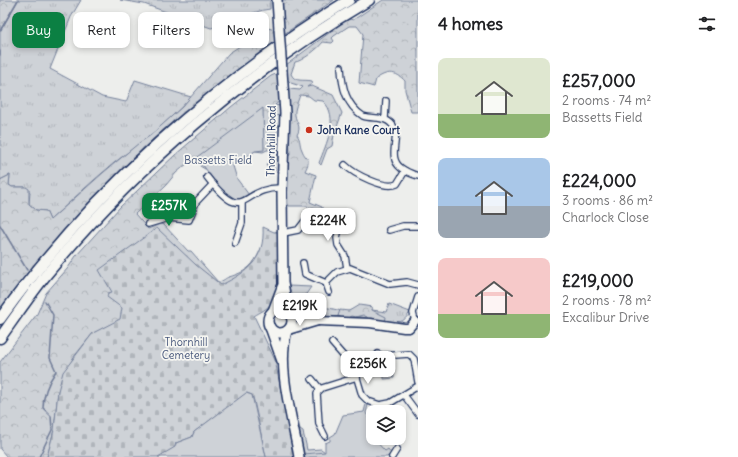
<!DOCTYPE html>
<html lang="en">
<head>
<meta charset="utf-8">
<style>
	:root { --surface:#fff; --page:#f2f2f2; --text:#202124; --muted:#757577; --accent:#0b8043 }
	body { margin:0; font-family:Delius,sans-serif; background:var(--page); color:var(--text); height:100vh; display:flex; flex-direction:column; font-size:15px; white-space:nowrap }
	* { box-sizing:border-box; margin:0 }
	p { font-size:13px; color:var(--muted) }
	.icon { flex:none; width:22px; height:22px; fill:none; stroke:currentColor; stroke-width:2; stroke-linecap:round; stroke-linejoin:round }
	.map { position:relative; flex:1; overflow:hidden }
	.sheet { display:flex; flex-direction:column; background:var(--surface); width:320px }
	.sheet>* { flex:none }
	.top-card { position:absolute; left:12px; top:12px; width:346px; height:36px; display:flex; gap:8px }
	.tools { position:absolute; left:366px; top:405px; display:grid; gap:8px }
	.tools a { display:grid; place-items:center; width:40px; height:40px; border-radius:8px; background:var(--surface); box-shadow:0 2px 6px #0003; font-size:20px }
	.price { position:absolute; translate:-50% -34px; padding:0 9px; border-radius:8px; background:#fff; color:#222; font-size:13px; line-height:26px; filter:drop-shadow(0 1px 2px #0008) }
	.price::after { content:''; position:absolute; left:50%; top:24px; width:12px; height:9px; margin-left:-6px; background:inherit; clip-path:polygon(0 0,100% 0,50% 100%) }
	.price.active { background:var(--accent); color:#fff }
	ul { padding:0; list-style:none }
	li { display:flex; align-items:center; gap:12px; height:100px; padding:0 20px }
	li span { display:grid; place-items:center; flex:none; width:112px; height:80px; border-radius:8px; color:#555 }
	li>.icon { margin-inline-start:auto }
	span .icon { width:48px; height:48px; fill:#fffc; stroke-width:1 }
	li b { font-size:17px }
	h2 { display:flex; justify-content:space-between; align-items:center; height:48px; padding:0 20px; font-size:17px }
	.tag { padding:0 14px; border-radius:8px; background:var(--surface); box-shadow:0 2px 6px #0003; font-size:14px; line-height:36px }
	.tag.active { background:var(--accent); color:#fff }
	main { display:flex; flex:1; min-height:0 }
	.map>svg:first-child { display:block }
	.grass { fill:url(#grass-tufts); stroke:#74809a }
	.forest { fill:url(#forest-crowns); stroke:#74809a }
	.cemetery { fill:url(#cemetery-stones); stroke:#74809a }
	.green { fill:#ced2d7; stroke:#74809a }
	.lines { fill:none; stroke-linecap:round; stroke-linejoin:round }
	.stream { stroke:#6e7a96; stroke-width:1.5 }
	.street-casing { stroke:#1b2f5e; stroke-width:8 }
	.secondary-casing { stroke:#1b2f5e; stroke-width:11 }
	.primary-casing { stroke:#1b2f5e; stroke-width:12 }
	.highway-casing { stroke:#1b2f5e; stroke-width:13 }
	.street { stroke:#f6f6f2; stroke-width:5.5 }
	.secondary { stroke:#f6f6f2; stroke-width:8 }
	.primary { stroke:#f6f6f2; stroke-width:9 }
	.highway { stroke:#f6f6f2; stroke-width:10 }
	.primary-bridge-casing { stroke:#1b2f5e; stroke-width:12; stroke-linecap:butt }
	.primary-bridge { stroke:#f6f6f2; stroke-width:9 }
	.poi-dot { fill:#c8321e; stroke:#f6f6f2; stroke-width:1.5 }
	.labels { text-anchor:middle; stroke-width:3.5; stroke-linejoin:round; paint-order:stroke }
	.poi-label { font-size:11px; font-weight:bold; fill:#1b2f5e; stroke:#f6f6f2; text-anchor:start }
	.street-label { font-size:11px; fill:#1b2f5e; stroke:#f6f6f2 }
	.park-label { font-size:11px; fill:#48587c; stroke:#f6f6f2 }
</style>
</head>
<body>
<main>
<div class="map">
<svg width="418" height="457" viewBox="0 0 418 457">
	<defs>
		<pattern id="grass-tufts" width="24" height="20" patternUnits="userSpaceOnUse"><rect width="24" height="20" fill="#ced2d7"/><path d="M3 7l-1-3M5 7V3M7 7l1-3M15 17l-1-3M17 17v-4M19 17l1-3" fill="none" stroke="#b0b5bb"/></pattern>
		<pattern id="forest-crowns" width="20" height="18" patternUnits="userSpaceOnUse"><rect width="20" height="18" fill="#ced2d7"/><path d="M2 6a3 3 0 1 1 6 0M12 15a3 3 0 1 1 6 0" fill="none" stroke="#b0b5bb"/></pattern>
		<pattern id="cemetery-stones" width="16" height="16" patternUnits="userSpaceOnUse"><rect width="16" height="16" fill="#ced2d7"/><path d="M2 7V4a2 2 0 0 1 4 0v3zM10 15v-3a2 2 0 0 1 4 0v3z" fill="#b0b5bb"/></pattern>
	</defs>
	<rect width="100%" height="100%" fill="#edeeec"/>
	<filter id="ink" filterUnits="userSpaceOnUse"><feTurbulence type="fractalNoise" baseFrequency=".025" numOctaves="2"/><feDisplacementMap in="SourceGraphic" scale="8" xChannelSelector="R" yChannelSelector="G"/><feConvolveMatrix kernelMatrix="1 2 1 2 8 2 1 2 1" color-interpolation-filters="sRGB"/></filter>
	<g filter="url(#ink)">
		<!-- grass -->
		<g class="grass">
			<path d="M18,0H81L71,17L50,69L102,97L126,102L135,80L191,97C168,123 141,142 114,163C92,181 71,201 50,220L46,211L36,210L29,204L30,192L26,187H12L9,185L10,175L0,180V31Z"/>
			<path d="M120,0H270V9C249,11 232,25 211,28L144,4Z"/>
			<path d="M289,286L311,287L302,300L314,308H329L346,312L362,306L372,307V310L386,312L389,304L410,312C407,317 404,321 399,322C385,324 369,318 356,316C337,314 312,324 295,310Z"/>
			<path d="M393,358L394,378L384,379V359Z"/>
		</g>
		<!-- forest -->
		<g class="forest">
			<path d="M0,0H18L0,31Z"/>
			<path d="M282,0H334L284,34Z"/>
			<path d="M383,0H418V112H411L405,90V81C396,71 387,71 376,79L374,87L359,83L363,34L357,26H349L334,36L332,38L334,41L332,43L323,42C319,48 301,62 295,62L291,74C295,83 304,79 312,81L313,83L307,87L312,86L333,95L342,113L334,135L332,146L327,149L321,165L319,163C326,144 340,117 323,101L314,100L309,96L300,95C298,101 294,110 295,115C296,123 302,126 297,135C301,140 299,144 302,150C306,161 312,157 305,171L316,175L310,202L322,207L323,213L307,206H289L285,200L286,157L290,155L287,92L289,89L300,90L303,87L291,83L287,79L286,65L345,21L350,19L353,20Z"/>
			<path d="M268,28L275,30L277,43C169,112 77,208 0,309V180L10,175L9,185L12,187H26L29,189V204L36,210L46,211L50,220L104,172L139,143L151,135L182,107L229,53Z"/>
			<path d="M278,73L281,100L275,105L280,106V115L271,118L272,122L281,126L279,171L277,172L273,167L269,169L266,164L270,162L272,157L277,156L278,149L267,150L263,152L255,151L233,166L205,169L200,166V162L194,158L176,173L166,185L135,214L148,229L160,224L164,225L188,251H191L218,282C224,281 225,278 229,277C239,274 249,270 255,260C262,250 264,232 280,231C280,257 285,294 261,312L259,257L244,282L119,301L127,319L93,333L73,358L58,391L54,430L47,457H7L0,449V362L37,314L46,293L68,268L76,256L120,207L175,155L231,107L271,76Z"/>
			<path d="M359,305L372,307V310L386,317L385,323L369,322L367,317L363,315L355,317L351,316L346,319L338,316L340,310L349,311Z"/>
			<path d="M298,421L300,429L303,431C304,438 306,443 307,450L321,449L325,452L324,457H301Z"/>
		</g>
		<!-- cemetery -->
		<path class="cemetery" d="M263,227L274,232H280C279,254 284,283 271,303C268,309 260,312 254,316L275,360L294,457H266L254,401L252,395L247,393L194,432L192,437L176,443L175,447L161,457H47L54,430L58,391L63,372L93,333L120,319L122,308L107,297L108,293L112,292L99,270L157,228L196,265L221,285C248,272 265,259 263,227Z"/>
		<!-- green -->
		<g class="green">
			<path d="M263,108L264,150L255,151L233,166L237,179L249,195L245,198L235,199L219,187L197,157Z"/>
			<path d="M246,393L252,395L266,457H158L175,447L176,443L192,437L194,432Z"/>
			<path d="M366,404L368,405L366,413L373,427V438L385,451L388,449L391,453L387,457H305L304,454L325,452V443L330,441V437L335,434L343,415L364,412Z"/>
		</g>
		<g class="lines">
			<!-- stream -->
			<g class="stream">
				<path d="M0,31L18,0"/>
				<path d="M0,51V55"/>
				<path d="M0,180V182"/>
				<path d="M0,225L27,270"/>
				<path d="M39,457L52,430L51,416L43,408C43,395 49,381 56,371L50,358L53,315L45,301"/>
			</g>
			<defs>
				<g id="street">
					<path d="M341,67C342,87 346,105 363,116C371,119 380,116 388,121C406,132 384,155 401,168C406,172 412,174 418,176"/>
					<path d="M385,119L386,101"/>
					<path d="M345,165C354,174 385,190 397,184L405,171"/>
					<path d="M207,177C247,228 240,186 282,188"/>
					<path d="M342,214L337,238L338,245L345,256L347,268"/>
					<path d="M148,224L168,218L189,220L196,202L213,184"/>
					<path d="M389,230L403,226H418"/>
					<path d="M283,233L298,230L305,221"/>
					<path d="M235,243L242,223V203"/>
					<path d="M303,263L305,274L326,283L337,272L350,268L390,284L407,282L418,285"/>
					<path d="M326,283L329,292"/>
					<path d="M415,321L413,313L418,297"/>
					<path d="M332,343L354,368L362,395L368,401L380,405L390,403L418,386"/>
					<path d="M378,354L382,356L409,354L414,359L418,382"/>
					<path d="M312,379L320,389"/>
					<path d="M404,395L418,414"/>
					<path d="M325,436L319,424L317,393L322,388L357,377"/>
					<path d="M392,457L397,449"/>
				</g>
				<g id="secondary">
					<path d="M289,313L318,321L370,323L404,328H409L415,321"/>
					<path d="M288,330L318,321"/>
				</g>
				<g id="primary">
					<path d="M277,0L279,29"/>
					<path d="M282,71L285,113L282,192L283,283L288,312"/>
					<circle cx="280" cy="321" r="12"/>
					<path d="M273,311L282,287"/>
					<path d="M270,327L282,361"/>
					<path d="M287,331C276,367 293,420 299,457"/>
				</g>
				<g id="highway">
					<path d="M0,319C91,192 216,82 349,0"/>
					<path d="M0,338C15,317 30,295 46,275C134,167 250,70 369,0"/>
				</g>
			</defs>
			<!-- street casing -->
			<use href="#street" class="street-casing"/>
			<!-- secondary casing -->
			<use href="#secondary" class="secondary-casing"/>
			<!-- primary casing -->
			<use href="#primary" class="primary-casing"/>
			<!-- highway casing -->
			<use href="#highway" class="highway-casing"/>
			<!-- street -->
			<use href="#street" class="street"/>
			<!-- secondary -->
			<use href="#secondary" class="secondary"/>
			<!-- primary -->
			<use href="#primary" class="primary"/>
			<!-- highway -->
			<use href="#highway" class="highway"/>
			<defs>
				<path id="primary-bridge" d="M279,29L282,71"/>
			</defs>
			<!-- primary-bridge casing -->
			<use href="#primary-bridge" class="primary-bridge-casing"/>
			<!-- primary-bridge -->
			<use href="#primary-bridge" class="primary-bridge"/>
		</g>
	</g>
	<!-- markers -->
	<circle class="poi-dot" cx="309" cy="130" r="4"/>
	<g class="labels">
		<!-- poi labels -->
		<g class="poi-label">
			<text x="317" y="134">John Kane Court</text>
		</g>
		<!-- street labels -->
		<g class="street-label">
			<text transform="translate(271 141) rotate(-89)" y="4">Thornhill Road</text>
		</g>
		<!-- park labels -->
		<g class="park-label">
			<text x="218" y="164">Bassetts Field</text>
			<text x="186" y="346">Thornhill<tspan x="186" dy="13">Cemetery</tspan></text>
		</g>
	</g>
</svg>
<div class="tools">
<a><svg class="icon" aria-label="layers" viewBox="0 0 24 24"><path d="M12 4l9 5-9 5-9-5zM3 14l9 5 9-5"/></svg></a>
</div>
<b class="price active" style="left:169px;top:227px">£257K</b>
<b class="price" style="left:328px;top:242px">£224K</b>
<b class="price" style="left:300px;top:327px">£219K</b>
<b class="price" style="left:368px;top:385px">£256K</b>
<div class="top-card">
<a class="tag active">Buy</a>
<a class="tag">Rent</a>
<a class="tag">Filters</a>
<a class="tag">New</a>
</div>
</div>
<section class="sheet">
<h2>4 homes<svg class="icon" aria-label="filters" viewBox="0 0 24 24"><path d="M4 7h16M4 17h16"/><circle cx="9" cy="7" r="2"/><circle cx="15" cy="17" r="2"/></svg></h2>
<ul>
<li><span style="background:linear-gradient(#dfe7d0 70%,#8fb573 0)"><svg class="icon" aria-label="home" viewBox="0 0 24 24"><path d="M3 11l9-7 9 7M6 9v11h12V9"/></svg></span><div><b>£257,000</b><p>2 rooms · 74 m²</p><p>Bassetts Field</p></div></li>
<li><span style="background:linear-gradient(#a9c7e8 60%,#9aa5b1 0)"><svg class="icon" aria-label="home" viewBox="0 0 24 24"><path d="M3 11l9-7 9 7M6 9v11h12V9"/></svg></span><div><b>£224,000</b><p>3 rooms · 86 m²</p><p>Charlock Close</p></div></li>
<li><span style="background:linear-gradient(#f6c9c9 70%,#8fb573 0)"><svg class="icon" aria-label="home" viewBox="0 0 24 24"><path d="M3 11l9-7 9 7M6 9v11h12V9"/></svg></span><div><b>£219,000</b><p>2 rooms · 78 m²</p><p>Excalibur Drive</p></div></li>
</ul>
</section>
</main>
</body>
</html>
